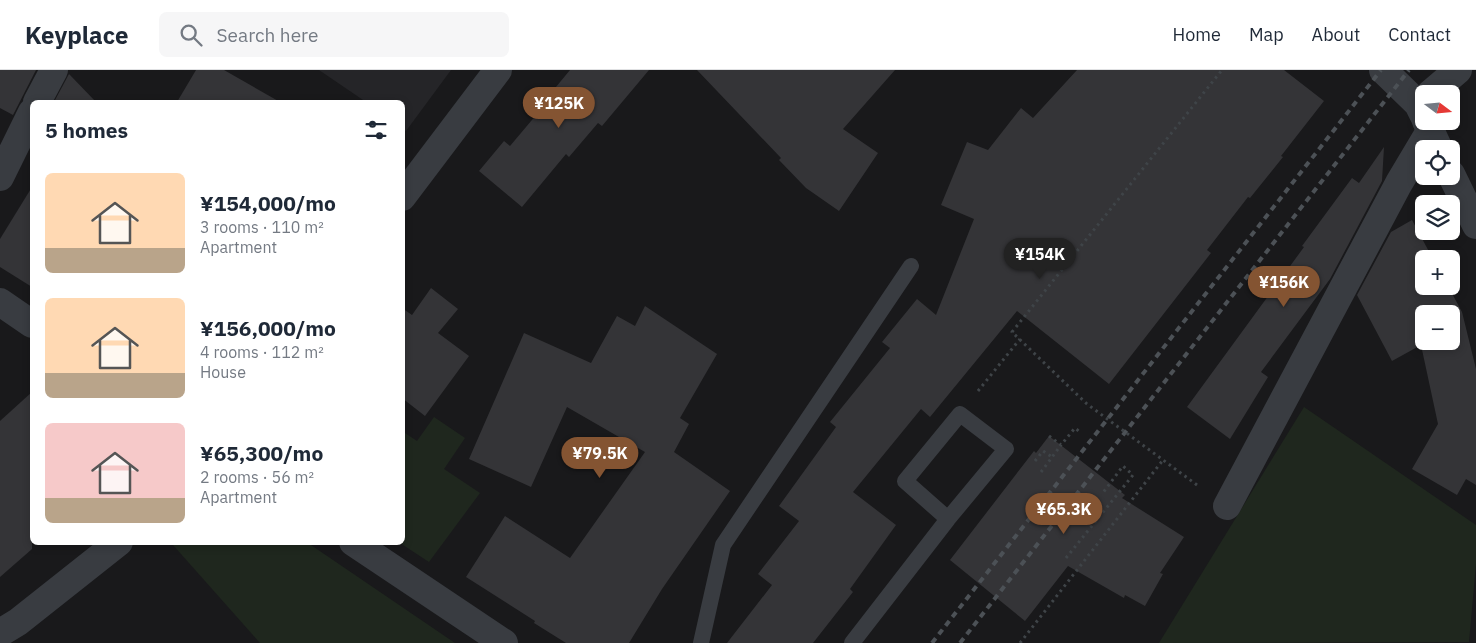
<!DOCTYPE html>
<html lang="en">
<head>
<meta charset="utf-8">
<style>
	:root { --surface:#fff; --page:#f6f6f7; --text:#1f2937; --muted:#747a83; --line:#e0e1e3; --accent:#845432 }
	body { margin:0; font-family:"IBM Plex Sans",sans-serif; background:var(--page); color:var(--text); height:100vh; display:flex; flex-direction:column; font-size:19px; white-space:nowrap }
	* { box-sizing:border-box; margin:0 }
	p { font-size:16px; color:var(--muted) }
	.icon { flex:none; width:28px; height:28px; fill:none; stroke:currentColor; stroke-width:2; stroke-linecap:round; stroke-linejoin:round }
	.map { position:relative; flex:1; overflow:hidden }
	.details { position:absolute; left:30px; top:30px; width:375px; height:445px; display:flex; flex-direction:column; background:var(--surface); border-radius:8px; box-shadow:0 2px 8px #0003 }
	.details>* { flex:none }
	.needle { width:32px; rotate:106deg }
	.buttons { position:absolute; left:1415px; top:15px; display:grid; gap:10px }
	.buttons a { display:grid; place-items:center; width:45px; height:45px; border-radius:8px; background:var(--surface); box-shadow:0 2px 8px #0003; font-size:25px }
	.price { position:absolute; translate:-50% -42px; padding:0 11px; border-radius:18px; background:var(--accent); color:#fff; font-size:16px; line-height:32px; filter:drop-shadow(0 1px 2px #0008) }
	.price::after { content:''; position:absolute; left:50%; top:30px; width:15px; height:11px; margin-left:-8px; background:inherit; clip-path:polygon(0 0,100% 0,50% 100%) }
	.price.current { background:#222; color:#fff }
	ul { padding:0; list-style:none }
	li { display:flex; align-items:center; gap:15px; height:125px; padding:0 15px }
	li span { display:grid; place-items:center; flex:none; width:140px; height:100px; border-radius:8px; color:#555 }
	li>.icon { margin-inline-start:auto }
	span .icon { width:60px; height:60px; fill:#fffc; stroke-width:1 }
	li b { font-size:21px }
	h2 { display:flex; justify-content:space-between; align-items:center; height:60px; padding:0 15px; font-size:21px }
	header { display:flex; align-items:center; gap:30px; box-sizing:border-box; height:70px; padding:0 25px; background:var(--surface); border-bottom:1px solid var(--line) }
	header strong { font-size:24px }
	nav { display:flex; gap:28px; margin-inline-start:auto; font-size:18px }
	.search { width:350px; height:45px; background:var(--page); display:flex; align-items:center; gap:12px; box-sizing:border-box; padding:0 18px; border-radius:8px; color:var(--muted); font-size:19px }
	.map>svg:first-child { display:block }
	.built { fill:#252528 }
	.green { fill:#1f271e }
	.building { fill:#343437; fill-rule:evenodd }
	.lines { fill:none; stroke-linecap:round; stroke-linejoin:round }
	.path { stroke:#3f4448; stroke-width:3; stroke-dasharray:2.5 4; stroke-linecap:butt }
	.service { stroke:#393c41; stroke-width:16 }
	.minor { stroke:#393c41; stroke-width:28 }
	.tertiary { stroke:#393c41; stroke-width:28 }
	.rail { stroke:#4c5156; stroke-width:4; stroke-dasharray:6 5; stroke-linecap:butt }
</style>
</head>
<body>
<header>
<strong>Keyplace</strong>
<div class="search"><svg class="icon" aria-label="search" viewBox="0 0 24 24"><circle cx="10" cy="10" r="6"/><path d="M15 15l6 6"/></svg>Search here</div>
<nav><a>Home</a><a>Map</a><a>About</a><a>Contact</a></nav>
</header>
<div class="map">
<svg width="1476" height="573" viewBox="0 0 1476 573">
	<rect width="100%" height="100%" fill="#19191b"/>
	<!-- built -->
	<path class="built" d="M319,0H451L406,61L403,58L402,32H366Z"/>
	<!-- green -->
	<g class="green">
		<path d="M1304,337L1476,455V494L1469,572L1159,573Z"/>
		<path d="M434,347L465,368L444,399L480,423L429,492L400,473L402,472V361L417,371Z"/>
		<path d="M176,472L308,473L455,573H260L173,475Z"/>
	</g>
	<!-- building -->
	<g class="building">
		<path d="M0,0H36L13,45L0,38Z"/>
		<path d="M196,0H224L280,32H177Z"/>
		<path d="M570,0H649L602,56L598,53L569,87L566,84L522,137L479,101L504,71L510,76L553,25L551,23Z"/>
		<path d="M697,0H895L843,59L878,83L839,141L806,118L779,90L781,88Z"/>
		<path d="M1077,0H1284L1324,31L1281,86L1283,87L1250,128L1248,127L1207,180L1211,183L1109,314L1017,241L930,347L921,339L853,422L896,455L850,519L853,522L813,573H727L772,515L758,504L799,451L779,436L836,357L830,352L890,278L882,272L917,229L936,245L974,149L941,135L967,72L988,80L1021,38L1033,48Z"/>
		<path d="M69,4L96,32H54Z"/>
		<path d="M1384,77L1382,111L1330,209L1261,302L1268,307L1230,369L1187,337L1304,177L1302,176L1352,108L1359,113Z"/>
		<path d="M32,117V217L0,197V169Z"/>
		<path d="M1412,150L1433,189H1424V216H1448L1462,242L1476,299V415L1466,409L1457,425L1412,399L1438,354L1421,275L1392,291L1357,225L1391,162ZM1424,244H1451V271H1424Z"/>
		<path d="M431,218L458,239L438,263L469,286L425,346L402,328V238L412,245Z"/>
		<path d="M645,236L717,284L680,348L689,354L674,382L730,421L662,519L629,573H566L534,553L535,551L466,507L505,446L570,488L645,382L567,337L531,417L469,389L524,263L591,293L617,246L635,256Z"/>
		<path d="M32,322V479L0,507V351Z"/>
		<path d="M1049,366L1125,425L1122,428L1184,467L1160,503L1163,504L1145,536L1125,525L1124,528L1068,496L1025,551L950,490L1034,381L1036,383Z"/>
	</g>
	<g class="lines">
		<!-- path -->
		<g class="path">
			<path d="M978,321L1020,269"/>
			<path d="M1049,366L1061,375L1075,358L1080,362"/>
			<path d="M1035,391L1043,381L1052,387"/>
			<path d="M1041,402L1061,375"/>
			<path d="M1197,415L1087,334L1012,262L1222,0"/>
			<path d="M1066,488L1133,405L1123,396L1102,424"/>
			<path d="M1020,573L1163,390"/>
		</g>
		<!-- service -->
		<g class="service">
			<path d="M701,573L723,475L911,196"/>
			<path d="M852,573L948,449L1006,379L960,344L905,411L948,449"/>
		</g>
		<!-- minor -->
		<g class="minor">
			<path d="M1430,24L1458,0"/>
			<path d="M37,32L54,0"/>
			<path d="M0,107L32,42"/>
			<path d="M0,232L32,254"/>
			<path d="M1227,436L1399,113L1430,61"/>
		</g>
		<!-- tertiary -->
		<g class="tertiary">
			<path d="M1383,0L1418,34L1424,46"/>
			<path d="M1426,51L1439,79"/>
			<path d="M1451,104L1476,155"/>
			<path d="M402,127L498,0"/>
			<path d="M353,472L504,573"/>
			<path d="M0,563L18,552L119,472"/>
		</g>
		<!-- rail -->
		<g class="rail">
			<path d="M932,573L1381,0"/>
			<path d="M960,573L1409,0"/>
		</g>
	</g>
</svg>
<div class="buttons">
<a><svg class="needle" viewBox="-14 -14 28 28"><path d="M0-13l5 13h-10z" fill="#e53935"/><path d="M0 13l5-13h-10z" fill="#747a83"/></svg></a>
<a><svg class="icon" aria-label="locate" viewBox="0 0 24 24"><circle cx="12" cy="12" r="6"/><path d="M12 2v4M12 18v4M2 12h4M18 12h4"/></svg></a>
<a><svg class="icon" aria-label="layers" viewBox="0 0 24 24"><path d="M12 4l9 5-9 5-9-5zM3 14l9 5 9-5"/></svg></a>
<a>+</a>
<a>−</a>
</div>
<b class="price" style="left:559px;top:59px">¥125K</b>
<b class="price current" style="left:1040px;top:210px">¥154K</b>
<b class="price" style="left:1284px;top:238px">¥156K</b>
<b class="price" style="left:600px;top:409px">¥79.5K</b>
<b class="price" style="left:1064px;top:465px">¥65.3K</b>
<section class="details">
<h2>5 homes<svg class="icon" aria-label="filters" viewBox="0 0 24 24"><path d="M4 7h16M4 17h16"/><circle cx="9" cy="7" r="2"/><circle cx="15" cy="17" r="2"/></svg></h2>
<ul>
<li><span style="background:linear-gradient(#ffd9b3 75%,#b9a48a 0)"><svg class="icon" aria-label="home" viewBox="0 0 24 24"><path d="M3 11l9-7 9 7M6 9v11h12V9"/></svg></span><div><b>¥154,000/mo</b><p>3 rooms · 110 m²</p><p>Apartment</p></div></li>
<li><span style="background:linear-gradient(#ffd9b3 75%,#b9a48a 0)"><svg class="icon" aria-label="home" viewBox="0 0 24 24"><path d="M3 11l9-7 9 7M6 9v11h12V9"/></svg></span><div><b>¥156,000/mo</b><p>4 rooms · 112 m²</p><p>House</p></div></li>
<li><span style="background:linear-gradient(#f6c9c9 75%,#b9a48a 0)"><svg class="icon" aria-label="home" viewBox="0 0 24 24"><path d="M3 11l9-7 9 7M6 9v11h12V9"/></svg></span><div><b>¥65,300/mo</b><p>2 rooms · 56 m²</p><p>Apartment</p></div></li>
</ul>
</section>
</div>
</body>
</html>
